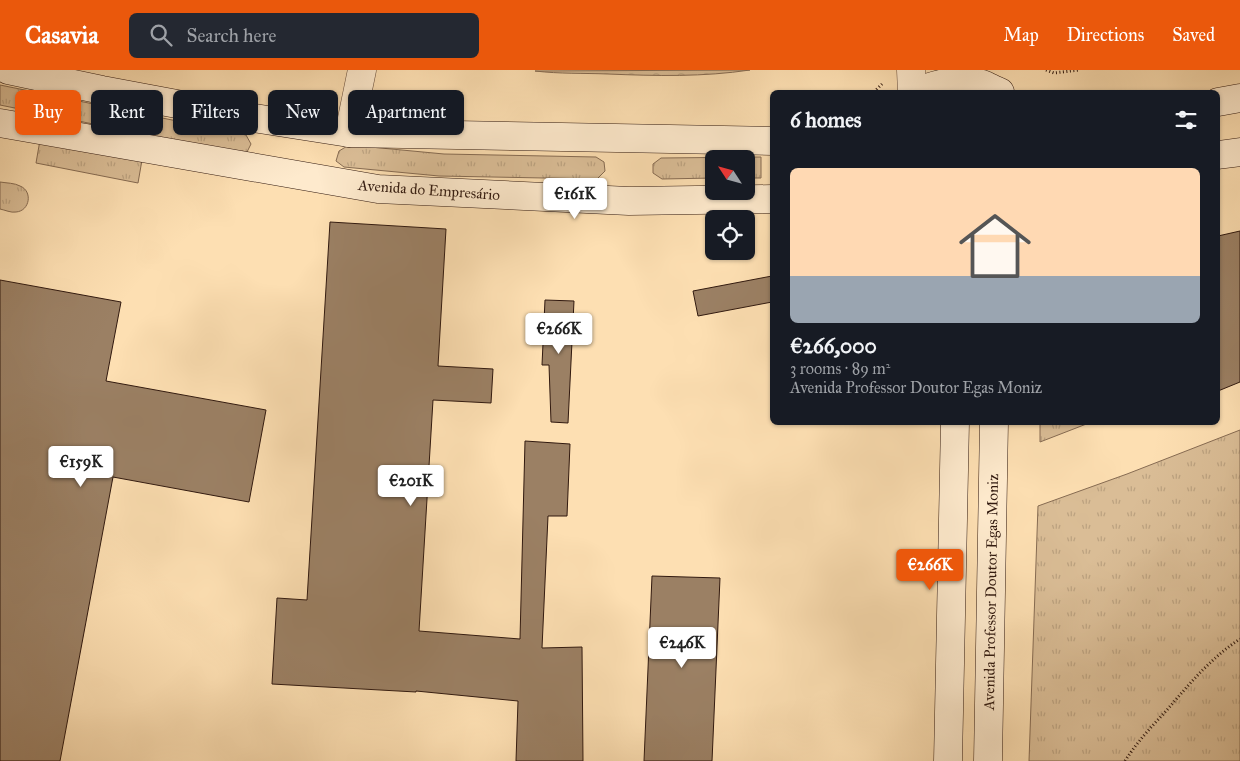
<!DOCTYPE html>
<html lang="en">
<head>
<meta charset="utf-8">
<style>
	:root { --surface:#171b24; --page:#242831; --text:#f1f3f6; --muted:#9ea1a6; --accent:#ea580c }
	body { margin:0; font-family:"IM FELL Great Primer",serif; background:var(--page); color:var(--text); height:100vh; display:flex; flex-direction:column; font-size:19px; white-space:nowrap }
	* { box-sizing:border-box; margin:0 }
	p { font-size:16px; color:var(--muted) }
	.icon { flex:none; width:28px; height:28px; fill:none; stroke:currentColor; stroke-width:2; stroke-linecap:round; stroke-linejoin:round }
	.map { position:relative; flex:1; overflow:hidden }
	.drawer { position:absolute; left:770px; top:20px; width:450px; height:335px; display:flex; flex-direction:column; background:var(--surface); border-radius:8px; box-shadow:0 1px 4px #0004 }
	.drawer>* { flex:none }
	.banner { position:absolute; left:15px; top:20px; width:475px; height:45px; display:flex; gap:10px }
	.needle { width:32px; rotate:306deg }
	.controls { position:absolute; left:705px; top:80px; display:grid; gap:10px }
	.controls a { display:grid; place-items:center; width:50px; height:50px; border-radius:8px; background:var(--surface); box-shadow:0 1px 4px #0004; font-size:25px }
	.price { position:absolute; translate:-50% -42px; padding:0 11px; border-radius:5px; background:#fff; color:#222; font-size:16px; line-height:32px; filter:drop-shadow(0 1px 2px #0008) }
	.price::after { content:''; position:absolute; left:50%; top:30px; width:15px; height:11px; margin-left:-8px; background:inherit; clip-path:polygon(0 0,100% 0,50% 100%) }
	.price.selected { background:var(--accent); color:#fff }
	ul { padding:0; list-style:none }
	li { display:grid; align-content:center; gap:10px; height:265px; padding:0 20px }
	li span { display:grid; place-items:center; height:155px; border-radius:8px; color:#555 }
	li>.icon { margin-inline-start:auto }
	span .icon { width:90px; height:90px; fill:#fffc; stroke-width:1 }
	li b { font-size:21px }
	h2 { display:flex; justify-content:space-between; align-items:center; height:60px; padding:0 20px; font-size:21px }
	.pill { padding:0 18px; border-radius:8px; background:var(--surface); box-shadow:0 1px 4px #0004; font-size:18px; line-height:45px }
	.pill.selected { background:var(--accent); color:#fff }
	header { display:flex; align-items:center; gap:30px; box-sizing:border-box; height:70px; padding:0 25px; background:var(--accent); color:#fff }
	header strong { font-size:24px }
	nav { display:flex; gap:28px; margin-inline-start:auto; font-size:18px }
	.search { width:350px; height:45px; background:var(--page); display:flex; align-items:center; gap:12px; box-sizing:border-box; padding:0 18px; border-radius:8px; color:var(--muted); font-size:19px }
	.map>svg:first-child { display:block }
	.grass { fill:url(#grass-tufts); stroke:#866b52 }
	.park { fill:url(#park-crowns); stroke:#866b52 }
	.building { fill:#9b8064; stroke:#31190f }
	.lines { fill:none; stroke-linecap:round; stroke-linejoin:round }
	.minor-casing { stroke:#644a38; stroke-width:29 }
	.secondary-casing { stroke:#31190f; stroke-width:29 }
	.path { stroke:#31190f; stroke-width:3; stroke-dasharray:1 2.5; stroke-linecap:butt }
	.minor { stroke:#feeacd; stroke-width:28 }
	.secondary { stroke:#feeacd; stroke-width:28 }
	.labels { text-anchor:middle; stroke-width:4; stroke-linejoin:round; paint-order:stroke }
	.street-label { font-size:15px; fill:#31190f; stroke:#feeacd }
</style>
</head>
<body>
<header>
<strong>Casavia</strong>
<div class="search"><svg class="icon" aria-label="search" viewBox="0 0 24 24"><circle cx="10" cy="10" r="6"/><path d="M15 15l6 6"/></svg>Search here</div>
<nav><a>Map</a><a>Directions</a><a>Saved</a></nav>
</header>
<div class="map">
<svg width="1240" height="691" viewBox="0 0 1240 691">
	<defs>
		<pattern id="grass-tufts" width="24" height="20" patternUnits="userSpaceOnUse" patternTransform="scale(1.25)"><rect width="24" height="20" fill="#dabd96"/><path d="M3 7l-1-3M5 7V3M7 7l1-3M15 17l-1-3M17 17v-4M19 17l1-3" fill="none" stroke="#bca280"/></pattern>
		<pattern id="park-crowns" width="20" height="18" patternUnits="userSpaceOnUse" patternTransform="scale(1.25)"><rect width="20" height="18" fill="#dabd96"/><path d="M2 6a3 3 0 1 1 6 0M12 15a3 3 0 1 1 6 0" fill="none" stroke="#bca280"/></pattern>
	</defs>
	<rect width="100%" height="100%" fill="#fddfb2"/>
	<filter id="stains"><feTurbulence type="fractalNoise" baseFrequency=".004" numOctaves="4"/><feColorMatrix values="0 0 0 0 .2 0 0 0 0 .09 0 0 0 0 .02 0 0 0 .5 -.17"/></filter>
	<radialGradient id="worn" r=".72"><stop offset=".6" stop-color="#630" stop-opacity="0"/><stop offset="1" stop-color="#630" stop-opacity=".3"/></radialGradient>
	<!-- grass -->
	<g class="grass">
		<path d="M0,15L246,65L251,74L247,82L240,84L0,35Z"/>
		<path d="M40,70L142,90L138,113L36,93Z"/>
		<path d="M349,75L444,84L596,87L604,92L605,101L597,109L439,106L344,97L336,91L339,81Z"/>
		<path d="M761,87V108H746V89H714V108L662,109L653,103V94L661,88Z"/>
		<path d="M0,112C6,113 15,113 20,116C33,121 30,141 16,142C11,143 5,140 0,139Z"/>
		<path d="M1040,353V352L1089,353L1040,372Z"/>
		<path d="M1240,360V691H1029L1038,436L1127,404Z"/>
	</g>
	<!-- park -->
	<path class="park" d="M750,0C704,7 656,6 608,4C584,3 560,4 535,1Z"/>
	<!-- building -->
	<g class="building">
		<path d="M330,152L446,159L438,296L493,299L491,333L433,330L419,561L520,569L525,371L570,374L567,446H548L542,578L582,577L583,691H516L518,631L416,621V622L272,614L277,528L307,530Z"/>
		<path d="M1240,161V312L1218,321V166Z"/>
		<path d="M772,206V232L698,246L693,221Z"/>
		<path d="M0,210L121,232L106,311L266,340L249,432L113,407L60,691H0Z"/>
		<path d="M545,230L574,231L568,353L551,352L549,295H542Z"/>
		<path d="M652,506L720,508L712,691H644Z"/>
	</g>
	<g class="lines">
		<defs>
			<g id="minor">
				<path d="M911,0L912,22"/>
				<path d="M349,63L362,0"/>
			</g>
			<g id="secondary">
				<path d="M8,0L102,20L241,46L349,63L772,71"/>
				<path d="M917,22C936,13 962,8 982,14C988,16 994,20 1000,22"/>
				<path d="M1218,32L1240,28"/>
				<path d="M0,53L378,119L629,131L772,129"/>
				<path d="M1218,85L1240,82"/>
				<path d="M948,691L955,352"/>
				<path d="M988,691L994,352"/>
			</g>
		</defs>
		<!-- minor casing -->
		<use href="#minor" class="minor-casing"/>
		<!-- secondary casing -->
		<use href="#secondary" class="secondary-casing"/>
		<!-- path -->
		<g class="path">
			<path d="M1046,0L1054,3L1079,0"/>
			<path d="M874,22L882,14"/>
			<path d="M1125,691C1137,672 1152,656 1167,640C1189,614 1212,587 1240,569"/>
		</g>
		<!-- minor -->
		<use href="#minor" class="minor"/>
		<!-- secondary -->
		<use href="#secondary" class="secondary"/>
	</g>
	<g class="labels">
		<!-- street labels -->
		<g class="street-label">
			<text transform="translate(429 120) rotate(4)" y="5">Avenida do Empresário</text>
			<text transform="translate(991 522) rotate(-89)" y="5">Avenida Professor Doutor Egas Moniz</text>
		</g>
	</g>
	<rect width="100%" height="100%" filter="url(#stains)"/>
	<rect width="100%" height="100%" fill="url(#worn)"/>
</svg>
<div class="controls">
<a><svg class="needle" viewBox="-14 -14 28 28"><path d="M0-13l5 13h-10z" fill="#e53935"/><path d="M0 13l5-13h-10z" fill="#9ea1a6"/></svg></a>
<a><svg class="icon" aria-label="locate" viewBox="0 0 24 24"><circle cx="12" cy="12" r="6"/><path d="M12 2v4M12 18v4M2 12h4M18 12h4"/></svg></a>
</div>
<b class="price" style="left:575px;top:150px">€161K</b>
<b class="price" style="left:559px;top:285px">€266K</b>
<b class="price" style="left:81px;top:418px">€159K</b>
<b class="price" style="left:411px;top:437px">€201K</b>
<b class="price selected" style="left:930px;top:521px">€266K</b>
<b class="price" style="left:682px;top:599px">€246K</b>
<div class="banner">
<a class="pill selected">Buy</a>
<a class="pill">Rent</a>
<a class="pill">Filters</a>
<a class="pill">New</a>
<a class="pill">Apartment</a>
</div>
<section class="drawer">
<h2>6 homes<svg class="icon" aria-label="filters" viewBox="0 0 24 24"><path d="M4 7h16M4 17h16"/><circle cx="9" cy="7" r="2"/><circle cx="15" cy="17" r="2"/></svg></h2>
<ul>
<li><span style="background:linear-gradient(#ffd9b3 70%,#9aa5b1 0)"><svg class="icon" aria-label="home" viewBox="0 0 24 24"><path d="M3 11l9-7 9 7M6 9v11h12V9"/></svg></span><div><b>€266,000</b><p>3 rooms · 89 m²</p><p>Avenida Professor Doutor Egas Moniz</p></div></li>
</ul>
</section>
</div>
</body>
</html>
